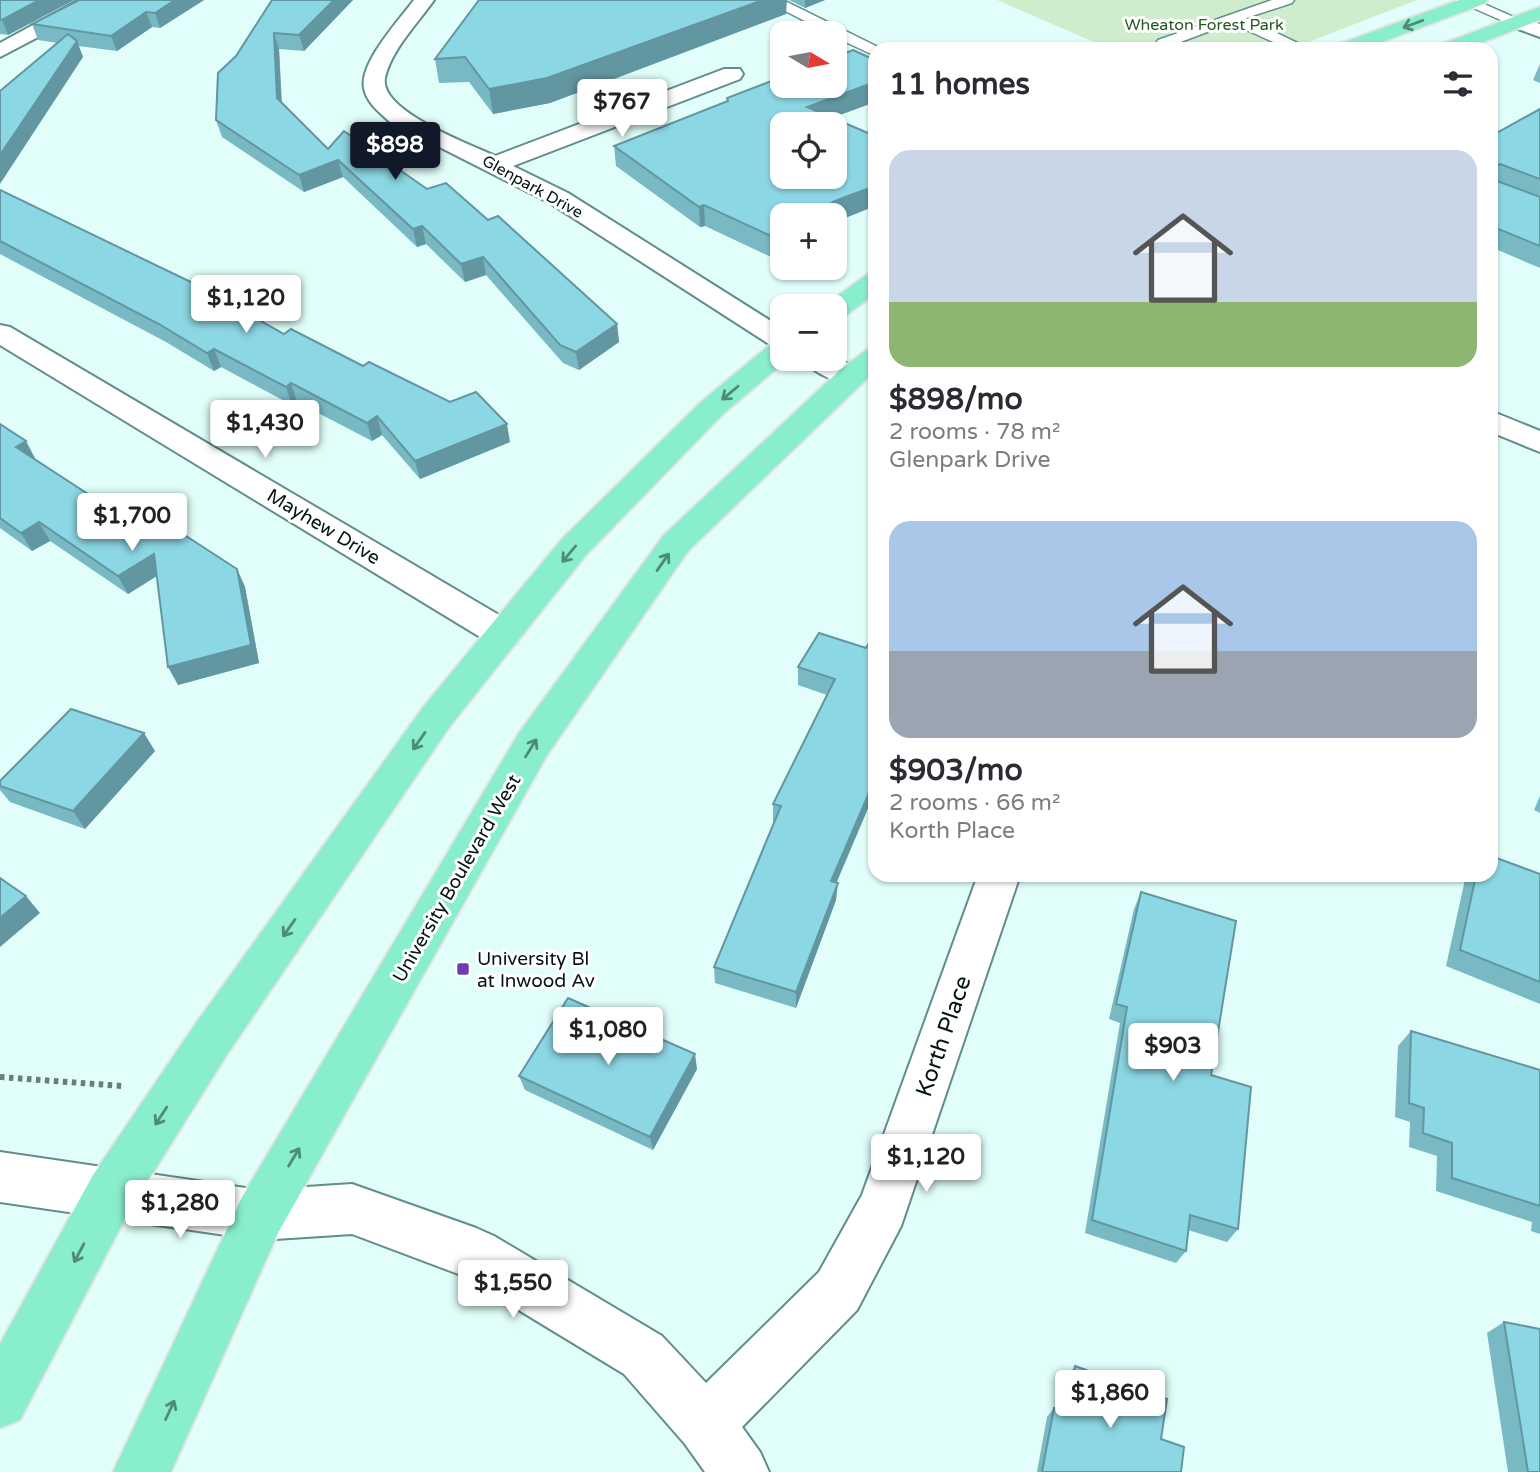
<!DOCTYPE html>
<html lang="en">
<head>
<meta charset="utf-8">
<style>
	:root { --surface:#fff; --page:#f7f7f7; --text:#2b2b33; --muted:#7c7c81; --accent:#111827 }
	body { margin:0; font-family:"Varela Round",sans-serif; background:var(--page); color:var(--text); height:100vh; display:flex; flex-direction:column; font-size:26px; white-space:nowrap }
	* { box-sizing:border-box; margin:0 }
	p { font-size:23px; color:var(--muted) }
	.icon { flex:none; width:38px; height:38px; fill:none; stroke:currentColor; stroke-width:2; stroke-linecap:round; stroke-linejoin:round }
	.map { position:relative; flex:1; overflow:hidden }
	.panel { position:absolute; left:868px; top:42px; width:630px; height:840px; display:flex; flex-direction:column; background:var(--surface); border-radius:21px; box-shadow:0 2px 5px #0004 }
	.panel>* { flex:none }
	.needle { width:46px; rotate:100deg }
	.buttons { position:absolute; left:770px; top:21px; display:grid; gap:14px }
	.buttons a { display:grid; place-items:center; width:77px; height:77px; border-radius:14px; background:var(--surface); box-shadow:0 2px 5px #0004; font-size:35px }
	.price { position:absolute; translate:-50% -60px; padding:0 16px; border-radius:7px; background:#fff; color:#222; font-size:23px; line-height:46px; filter:drop-shadow(0 2px 4px #0008) }
	.price::after { content:''; position:absolute; left:50%; top:42px; width:21px; height:16px; margin-left:-10px; background:inherit; clip-path:polygon(0 0,100% 0,50% 100%) }
	.price.on { background:var(--accent); color:#fff }
	ul { padding:0; list-style:none }
	li { display:grid; align-content:center; gap:14px; height:371px; padding:0 21px }
	li span { display:grid; place-items:center; height:217px; border-radius:21px; color:#555 }
	li>.icon { margin-inline-start:auto }
	span .icon { width:126px; height:126px; fill:#fffc; stroke-width:1 }
	li b { font-size:30px }
	h2 { display:flex; justify-content:space-between; align-items:center; height:84px; padding:0 21px; font-size:30px }
	.map>svg:first-child { display:block }
	.green { fill:#cfeccc }
	.lines { fill:none; stroke-linecap:round; stroke-linejoin:round }
	.lane-casing { stroke:#618e89; stroke-width:3 }
	.street-casing { stroke:#618e89; stroke-width:4 }
	.secondary-casing { stroke:#618e89; stroke-width:4 }
	.primary-casing { stroke:#e1e3e3; stroke-width:4 }
	.path { stroke:#677e7b; stroke-width:6; stroke-dasharray:4.5 4.5; stroke-linecap:butt }
	.lane { fill:#fff; fill-rule:evenodd }
	.street { fill:#fff; fill-rule:evenodd }
	.secondary { fill:#fff; fill-rule:evenodd }
	.primary { fill:#89eecb; fill-rule:evenodd }
	.wall { fill:#78b9c4 }
	.shaded-wall { fill:#6296a0 }
	.building { fill:#8cd7e4; stroke:#6296a0; stroke-width:2; fill-rule:evenodd }
	.oneway { stroke:#4d8c78 }
	.poi-dot { fill:#6d3db5; stroke:#fff; stroke-width:2.5 }
	.labels { text-anchor:middle; stroke-width:6; stroke-linejoin:round; paint-order:stroke }
	.far-park-label { font-size:16px; fill:#22591f; stroke:#fff }
	.far-street-label { font-size:16px; fill:#031513; stroke:#fff }
	.street-label { font-size:19px; fill:#031513; stroke:#fff }
	.poi-label { font-size:19px; fill:#031513; stroke:#fff; text-anchor:start }
	.near-street-label { font-size:23px; fill:#031513; stroke:#fff }
</style>
</head>
<body>
<div class="map">
<svg width="1540" height="1472" viewBox="0 0 1540 1472">
	<rect width="100%" height="100%" fill="#e1fefa"/>
	<!-- green -->
	<path class="green" d="M997,0H1417L1290,49H1110Z"/>
	<g class="lines">
		<defs>
			<g id="lane">
				<path d="M764,0H783L882,49H875V55L869,53L835,37V33H828Z"/>
				<path d="M1272,0H1294L1292,3L1246,18L1310,49H1289L1231,23L1170,46L1164,48L1156,43L1158,40Z"/>
				<path d="M1455,0H1475L1525,22L1522,25H1512Z"/>
			</g>
			<g id="street">
				<path d="M79,0H104L101,4L0,57V43Z"/>
				<path d="M414,0H434C418,23 391,50 385,78C379,111 470,144 495,156L724,69H740L743,74L740,79L513,166L568,193L782,328V348L772,346L550,203L390,122C380,113 366,102 364,88C359,63 400,19 414,0Z"/>
				<path d="M1517,16L1540,24V37L1510,26L1507,22L1510,18Z"/>
				<path d="M0,325L10,327L516,625L521,634L516,643L503,647L490,643L0,345Z"/>
				<path d="M835,357L860,370L865,376L860,382C843,387 813,374 803,359Z"/>
				<path d="M1491,411L1540,431V452L1491,432Z"/>
				<path d="M978,875H1020L901,1226L857,1310L742,1427L760,1452L769,1472H705L685,1444L624,1374L461,1275L352,1234L260,1240L242,1233L235,1215L242,1197L260,1190L352,1184L476,1228L494,1236L662,1336L706,1383L819,1272L862,1195Z"/>
			</g>
			<path id="secondary" d="M0,1152L260,1190L278,1197L285,1215L278,1233L260,1240L0,1202Z"/>
			<g id="primary">
				<path d="M1459,0H1487L1484,4L1363,49H1334L1337,45Z"/>
				<path d="M1540,7V20L1465,49H1436L1439,45Z"/>
				<path d="M875,273V294L845,316L835,318V306H824L866,275Z"/>
				<path d="M782,341V359H788L723,414L586,555L450,726L226,1056L129,1211L20,1420L0,1428V1344L93,1175L194,1026L424,706L562,539L701,402L772,343Z"/>
				<path d="M875,348V371L688,551L547,755L278,1233L171,1472H113L242,1197L519,733L664,535L840,370L865,351Z"/>
			</g>
		</defs>
		<!-- lane casing -->
		<use href="#lane" class="lane-casing"/>
		<!-- street casing -->
		<use href="#street" class="street-casing"/>
		<!-- secondary casing -->
		<use href="#secondary" class="secondary-casing"/>
		<!-- primary casing -->
		<use href="#primary" class="primary-casing"/>
		<!-- path -->
		<path class="path" d="M0,1077L122,1086"/>
		<!-- lane -->
		<use href="#lane" class="lane"/>
		<!-- street -->
		<use href="#street" class="street"/>
		<!-- secondary -->
		<use href="#secondary" class="secondary"/>
		<!-- primary -->
		<use href="#primary" class="primary"/>
	</g>
	<!-- wall -->
	<g class="wall">
		<path d="M0,0H74L8,35L0,34Z"/>
		<path d="M204,0L160,28L152,27L117,51L78,46L83,57L58,43L38,40L32,24Z"/>
		<path d="M272,0H353L304,51L279,49L282,103L328,149L427,189L488,220L617,324L619,342L579,370L563,363L486,275L465,282L426,244L417,247L343,177L304,192L222,137L216,120L236,56Z"/>
		<path d="M789,0H825L805,8Z"/>
		<path d="M786,14L550,103L493,114L469,82L439,83L435,59Z"/>
		<path d="M1540,64V83L1533,80Z"/>
		<path d="M727,98L875,102L832,118L875,136V206L835,222V215H782V251L771,257L705,226L700,227L616,166L614,146L727,101Z"/>
		<path d="M1540,109V268L1491,247V136Z"/>
		<path d="M0,190L284,334L510,442L420,479L382,435L372,441L297,402L292,405L221,367L214,371L166,342L0,254Z"/>
		<path d="M0,424L36,460L114,511L237,569L245,587L259,663L178,685L157,576L128,594L50,541L32,551L0,528Z"/>
		<path d="M866,648L836,882V900L796,1008L715,983L714,967L775,822L773,821V804L827,695L798,685V667Z"/>
		<path d="M155,751L85,829L10,802L0,790V781Z"/>
		<path d="M1540,796V813L1534,810Z"/>
		<path d="M1540,874V1004L1446,966L1466,875Z"/>
		<path d="M1141,892L1211,1075L1238,1229L1227,1242L1188,1230L1186,1251L1176,1263L1085,1233L1120,1023L1109,1019L1134,909Z"/>
		<path d="M1411,1031L1540,1070V1234L1531,1231L1532,1222L1436,1191L1437,1156L1409,1147L1410,1122L1395,1117L1398,1046Z"/>
		<path d="M697,1069L653,1150L525,1090L519,1076Z"/>
		<path d="M1504,1322L1540,1472H1508L1487,1333Z"/>
		<path d="M1075,1366L1161,1439L1181,1472H1037L1047,1417L1054,1408L1061,1411L1068,1376Z"/>
	</g>
	<!-- shaded-wall -->
	<g class="shaded-wall">
		<path d="M39,0H74L8,35L2,20Z"/>
		<path d="M175,0H204L160,28L155,13Z"/>
		<path d="M334,0H353L304,51L299,35Z"/>
		<path d="M763,0H787L786,14L550,103L493,114L489,89Z"/>
		<path d="M805,0H825L805,8Z"/>
		<path d="M146,12L152,27L117,51L111,36Z"/>
		<path d="M274,33L279,49L282,115L277,98Z"/>
		<path d="M77,41L83,57L0,184V155Z"/>
		<path d="M875,82V102L815,124L807,107Z"/>
		<path d="M338,160L343,177L304,192L299,175Z"/>
		<path d="M875,186V206L835,222V215H809L835,201Z"/>
		<path d="M704,205L705,226L700,227L699,207Z"/>
		<path d="M422,226L426,244L417,247L413,229Z"/>
		<path d="M782,230V251L771,257V236Z"/>
		<path d="M483,257L486,275L465,282L461,264Z"/>
		<path d="M617,324L619,342L579,370L576,352Z"/>
		<path d="M214,349L221,367L214,371L207,353Z"/>
		<path d="M291,383L297,402L292,405L286,387Z"/>
		<path d="M377,416L382,435L372,441L367,423Z"/>
		<path d="M507,424L510,442L420,479L415,461Z"/>
		<path d="M26,441L36,460L16,447Z"/>
		<path d="M39,522L50,541L32,551L21,533Z"/>
		<path d="M154,554L163,572L128,594L118,576Z"/>
		<path d="M237,569L245,587L259,663L178,685L168,667Z"/>
		<path d="M144,733L155,751L85,829L73,811Z"/>
		<path d="M875,779V792L830,898L831,881Z"/>
		<path d="M838,883L836,900L796,1008V992Z"/>
		<path d="M26,896L40,913L0,947V918Z"/>
		<path d="M695,1054L697,1069L653,1150L650,1137Z"/>
	</g>
	<!-- building -->
	<g class="building">
		<path d="M0,0H39L2,20H0Z"/>
		<path d="M79,0H175L155,13L146,12L111,36L32,24Z"/>
		<path d="M272,0H334L299,35L274,33L277,98L328,149L344,131L427,189L446,183L488,220L498,216L617,324L576,352L560,345L483,257L461,264L422,226L413,229L338,160L299,175L216,120L218,73L236,56Z"/>
		<path d="M479,0H763L547,78L489,89L465,57L435,59Z"/>
		<path d="M68,34L77,41L0,155V91Z"/>
		<path d="M853,50L875,60V82L807,107L875,136V186L835,201L809,215H782V230L771,236L704,205L699,207L614,146L728,101L727,98L782,77V86H835V57ZM782,124H835V177H782Z"/>
		<path d="M1540,109V179L1500,164L1496,167L1497,181L1540,197V246L1491,226V136Z"/>
		<path d="M0,190L197,285L284,334L291,329L363,366L369,362L450,402L476,392L507,424L415,461L377,416L367,423L291,383L286,387L214,349L207,353L159,324L0,241Z"/>
		<path d="M0,424L26,441L16,447L114,511L132,501L237,569L251,645L168,667L154,554L118,576L39,522L21,533L0,518Z"/>
		<path d="M875,632V779L831,881L838,883L796,992L714,967L781,806L773,804L835,679L798,667L819,633L866,648Z"/>
		<path d="M71,709L144,733L73,811L0,786V781Z"/>
		<path d="M1491,856L1540,874V982L1460,950L1476,875H1491Z"/>
		<path d="M0,878L26,896L0,918Z"/>
		<path d="M1141,892L1236,921L1211,1075L1251,1087L1238,1229L1190,1215L1186,1251L1092,1220L1127,1007L1116,1004Z"/>
		<path d="M568,998L695,1054L650,1137L519,1076Z"/>
		<path d="M1411,1031L1540,1070V1206L1452,1178V1143L1423,1133L1424,1108L1409,1103Z"/>
		<path d="M1504,1322L1540,1329V1472H1528Z"/>
		<path d="M1075,1366L1167,1399L1161,1439L1184,1447L1181,1472H1042L1054,1408L1067,1412Z"/>
	</g>
	<!-- one-way arrows -->
	<defs><path id="oneway-shaft" d="M-6 0H5M1.5-3L5.5 0L1.5 3" fill="none" stroke-width="1.6" stroke-linecap="round" stroke-linejoin="round" transform="scale(1.75)"/></defs>
	<g class="oneway">
		<use href="#oneway-shaft" transform="translate(1413 24) rotate(160)"/>
		<use href="#oneway-shaft" transform="translate(730 393) rotate(140)"/>
		<use href="#oneway-shaft" transform="translate(569 554) rotate(130)"/>
		<use href="#oneway-shaft" transform="translate(663 562) rotate(-55)"/>
		<use href="#oneway-shaft" transform="translate(419 741) rotate(125)"/>
		<use href="#oneway-shaft" transform="translate(531 748) rotate(-58)"/>
		<use href="#oneway-shaft" transform="translate(289 928) rotate(125)"/>
		<use href="#oneway-shaft" transform="translate(161 1116) rotate(123)"/>
		<use href="#oneway-shaft" transform="translate(294 1157) rotate(-59)"/>
		<use href="#oneway-shaft" transform="translate(79 1253) rotate(118)"/>
		<use href="#oneway-shaft" transform="translate(170 1410) rotate(-65)"/>
	</g>
	<!-- markers -->
	<rect class="poi-dot" x="456" y="962" width="14" height="14" rx="3.5"/>
	<g class="labels">
		<!-- far-park labels -->
		<g class="far-park-label">
			<text x="1204" y="30">Wheaton Forest Park</text>
		</g>
		<!-- far-street labels -->
		<g class="far-street-label">
			<text transform="translate(533 186) rotate(29)" y="6">Glenpark Drive</text>
		</g>
		<!-- street labels -->
		<g class="street-label">
			<text transform="translate(324 526) rotate(31)" y="7">Mayhew Drive</text>
			<text transform="translate(456 878) rotate(-60)" y="7">University Boulevard West</text>
		</g>
		<!-- poi labels -->
		<g class="poi-label">
			<text x="477" y="965">University Bl<tspan x="477" dy="22">at Inwood Av</tspan></text>
		</g>
		<!-- near-street labels -->
		<g class="near-street-label">
			<text transform="translate(943 1036) rotate(-71)" y="8">Korth Place</text>
		</g>
	</g>
</svg>
<div class="buttons">
<a><svg class="needle" viewBox="-14 -14 28 28"><path d="M0-13l5 13h-10z" fill="#e53935"/><path d="M0 13l5-13h-10z" fill="#7c7c81"/></svg></a>
<a><svg class="icon" aria-label="locate" viewBox="0 0 24 24"><circle cx="12" cy="12" r="6"/><path d="M12 2v4M12 18v4M2 12h4M18 12h4"/></svg></a>
<a>+</a>
<a>−</a>
</div>
<b class="price" style="left:622px;top:139px">$767</b>
<b class="price on" style="left:395px;top:182px">$898</b>
<b class="price" style="left:246px;top:335px">$1,120</b>
<b class="price" style="left:265px;top:460px">$1,430</b>
<b class="price" style="left:132px;top:553px">$1,700</b>
<b class="price" style="left:608px;top:1067px">$1,080</b>
<b class="price" style="left:1173px;top:1083px">$903</b>
<b class="price" style="left:926px;top:1194px">$1,120</b>
<b class="price" style="left:180px;top:1240px">$1,280</b>
<b class="price" style="left:513px;top:1320px">$1,550</b>
<b class="price" style="left:1110px;top:1430px">$1,860</b>
<section class="panel">
<h2>11 homes<svg class="icon" aria-label="filters" viewBox="0 0 24 24"><path d="M4 7h16M4 17h16"/><circle cx="9" cy="7" r="2"/><circle cx="15" cy="17" r="2"/></svg></h2>
<ul>
<li><span style="background:linear-gradient(#c9d6e8 70%,#8fb573 0)"><svg class="icon" aria-label="home" viewBox="0 0 24 24"><path d="M3 11l9-7 9 7M6 9v11h12V9"/></svg></span><div><b>$898/mo</b><p>2 rooms · 78 m²</p><p>Glenpark Drive</p></div></li>
<li><span style="background:linear-gradient(#a9c7e8 60%,#9aa5b1 0)"><svg class="icon" aria-label="home" viewBox="0 0 24 24"><path d="M3 11l9-7 9 7M6 9v11h12V9"/></svg></span><div><b>$903/mo</b><p>2 rooms · 66 m²</p><p>Korth Place</p></div></li>
</ul>
</section>
</div>
</body>
</html>
